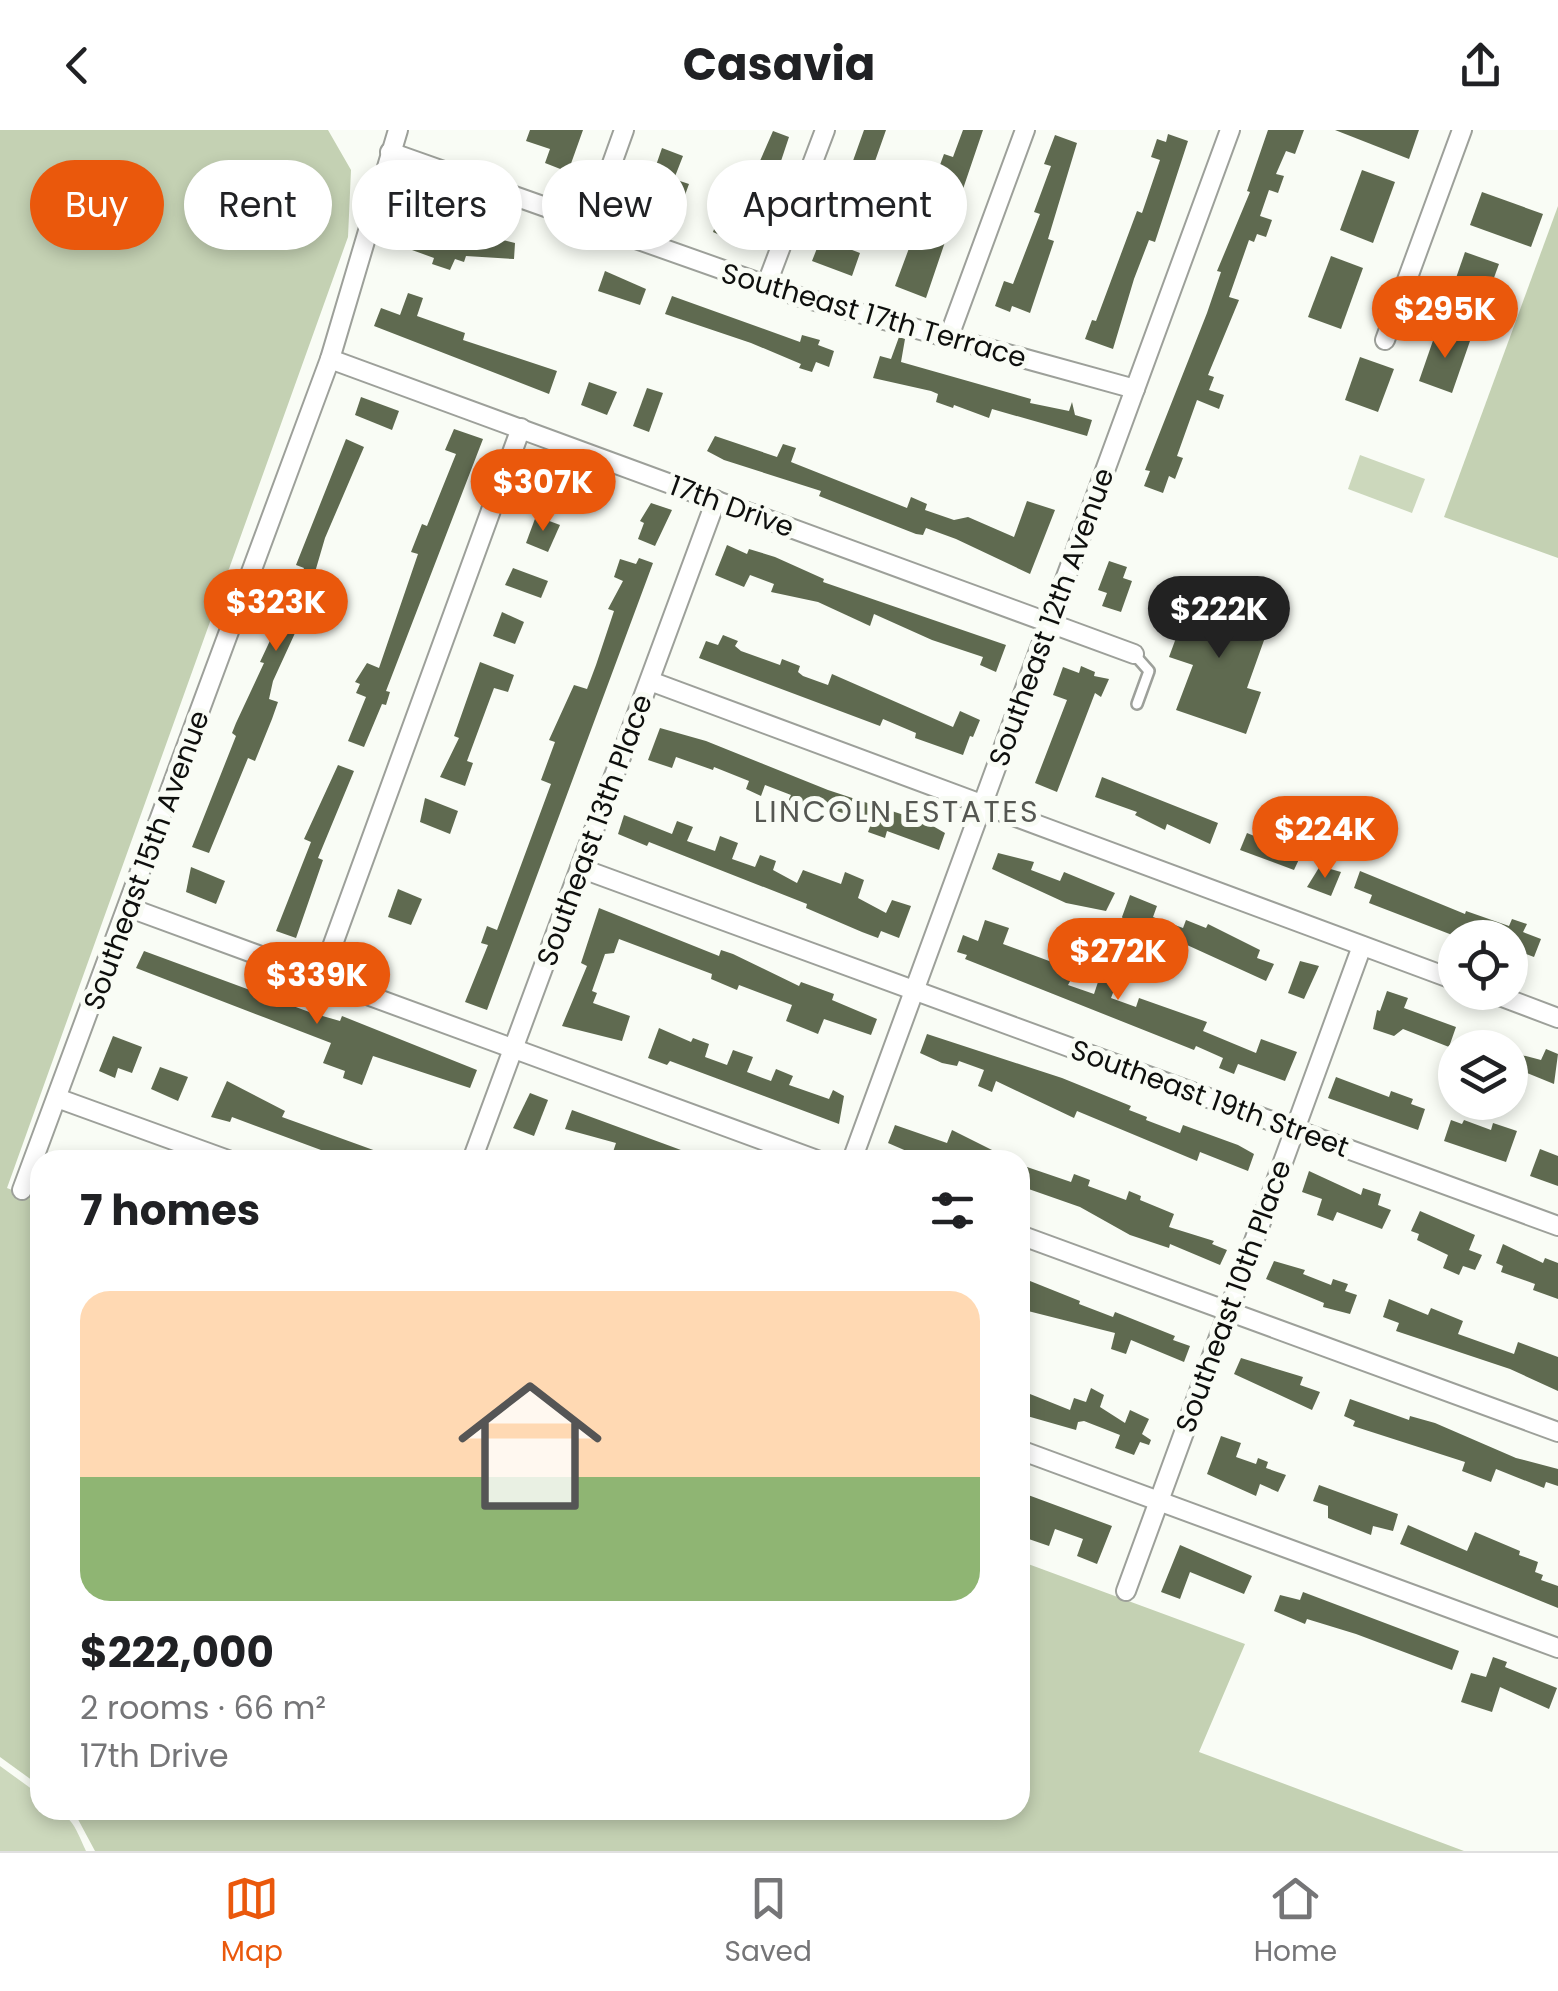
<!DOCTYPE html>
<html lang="en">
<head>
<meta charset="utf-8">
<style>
	:root { --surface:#fff; --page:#f6f6f6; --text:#202124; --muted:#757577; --line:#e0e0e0; --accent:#ea580c }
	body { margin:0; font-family:Poppins,sans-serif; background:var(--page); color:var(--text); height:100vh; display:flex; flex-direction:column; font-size:38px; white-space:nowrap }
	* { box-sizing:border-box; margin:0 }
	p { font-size:32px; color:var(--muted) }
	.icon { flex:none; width:55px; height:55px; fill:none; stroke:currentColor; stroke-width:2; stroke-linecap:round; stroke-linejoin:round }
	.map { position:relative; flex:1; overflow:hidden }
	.side { position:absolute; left:30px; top:1020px; width:1000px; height:670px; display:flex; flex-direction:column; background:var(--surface); border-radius:30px; box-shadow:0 5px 15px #0003 }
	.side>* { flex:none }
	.guide { position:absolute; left:30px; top:30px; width:1000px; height:90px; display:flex; gap:20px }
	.fabs { position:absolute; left:1438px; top:790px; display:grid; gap:20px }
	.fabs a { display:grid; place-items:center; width:90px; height:90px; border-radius:50%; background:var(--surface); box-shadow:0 5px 15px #0003; font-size:50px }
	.price { position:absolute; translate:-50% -85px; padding:0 22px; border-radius:35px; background:var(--accent); color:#fff; font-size:32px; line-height:65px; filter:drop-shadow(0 2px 5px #0008) }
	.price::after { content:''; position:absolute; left:50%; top:60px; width:30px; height:22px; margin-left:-15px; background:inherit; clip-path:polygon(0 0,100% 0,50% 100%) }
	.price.current { background:#222; color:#fff }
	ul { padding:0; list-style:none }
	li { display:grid; align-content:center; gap:20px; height:530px; padding:0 50px }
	li span { display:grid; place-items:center; height:310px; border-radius:30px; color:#555 }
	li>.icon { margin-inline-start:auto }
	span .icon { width:180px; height:180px; fill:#fffc; stroke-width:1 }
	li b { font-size:42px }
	h2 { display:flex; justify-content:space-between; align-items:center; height:120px; padding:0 50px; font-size:42px }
	.chip { padding:0 35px; border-radius:45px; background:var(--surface); box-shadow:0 5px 15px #0003; font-size:35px; line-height:90px }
	.chip.current { background:var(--accent); color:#fff }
	header { display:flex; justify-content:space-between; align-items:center; height:130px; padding:0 50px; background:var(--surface); font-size:45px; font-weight:700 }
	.tab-bar { display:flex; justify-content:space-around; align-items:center; height:140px; border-top:2px solid var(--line); background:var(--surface); font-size:28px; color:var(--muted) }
	.tab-bar a { display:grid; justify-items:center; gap:5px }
	.tab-bar .current { color:var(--accent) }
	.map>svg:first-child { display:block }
	.green { fill:#ccd8bc }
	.forest { fill:#c4d1b3 }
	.building { fill:#5f6a50 }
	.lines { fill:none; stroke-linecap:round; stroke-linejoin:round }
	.service-casing { stroke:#9da09a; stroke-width:14 }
	.minor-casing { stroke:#9da09a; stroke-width:22 }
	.service { stroke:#fff; stroke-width:9 }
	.minor { stroke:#fff; stroke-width:18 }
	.labels { text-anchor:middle; stroke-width:10; stroke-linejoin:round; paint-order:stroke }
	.street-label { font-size:28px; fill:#0e0f0d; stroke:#f9fcf5 }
	.neighbourhood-label { font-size:30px; letter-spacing:2.5px; fill:#555752; stroke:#f9fcf5 }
</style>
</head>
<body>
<header><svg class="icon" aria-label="back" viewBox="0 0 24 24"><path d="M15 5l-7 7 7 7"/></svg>Casavia<svg class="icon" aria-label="share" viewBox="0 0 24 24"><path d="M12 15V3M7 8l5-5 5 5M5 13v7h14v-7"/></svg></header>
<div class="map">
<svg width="1558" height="1721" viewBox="0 0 1558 1721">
	<rect width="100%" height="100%" fill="#f9fcf5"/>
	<!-- green -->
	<g class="green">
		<path d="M1360,325L1425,349L1412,383L1348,359Z"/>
		<path d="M0,1636L40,1665V1680C71,1680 74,1695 86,1721H0Z"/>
	</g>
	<!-- forest -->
	<g class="forest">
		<path d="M0,0H328L351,40L348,107L7,1058L40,1071V1656L0,1627Z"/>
		<path d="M1558,76V428L1444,387Z"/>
		<path d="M1020,1431L1245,1514L1199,1622L1464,1721H95L73,1680H1020Z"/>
	</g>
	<!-- building -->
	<g class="building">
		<path d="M530,0H583L568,42L545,33L550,19L526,11Z"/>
		<path d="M864,0H886L874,34L880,36L874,54L865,51L855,80L860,82L847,118L860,123L852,146L812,131L821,108L825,109Z"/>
		<path d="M963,0H983L926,168L895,156L944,24L953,27Z"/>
		<path d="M1268,0H1304L1295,24L1286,21L1276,44L1284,46L1278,63L1269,60L1260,86L1272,90L1266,107L1257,104L1254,112L1249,110L1229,167L1239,170L1208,245L1214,247L1209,260L1224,265L1219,279L1197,270L1177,326L1183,328L1175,349L1169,346L1163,363L1144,356L1150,341L1145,340L1207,183L1221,142L1217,141L1250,62L1247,61Z"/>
		<path d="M1335,0H1419L1409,29Z"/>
		<path d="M773,1L789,7L780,34L773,31L761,65L730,54L737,33L756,40Z"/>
		<path d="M1168,4L1188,11L1155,112L1149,110L1134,149L1113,219L1085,209L1092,190L1096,191L1137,81L1142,83L1160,30L1151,27L1157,9L1166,12Z"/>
		<path d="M1055,5L1077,13L1048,109L1054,111L1030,183L1012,176L1010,182L995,176L1004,151L1013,154L1040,84L1034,82L1051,36L1044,34Z"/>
		<path d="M662,18L683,26L674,49L689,54L677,87L643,73Z"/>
		<path d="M1362,40L1395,52L1373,113L1340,100Z"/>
		<path d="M1482,62L1543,84L1531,117L1470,95Z"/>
		<path d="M731,82L749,90L739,114L713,102L719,86L727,90Z"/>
		<path d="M425,96L469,112L471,102L515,113L514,129L466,126L464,132L455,129L450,140L432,134L434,128L412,120Z"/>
		<path d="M1465,122L1499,134L1480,186L1447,174Z"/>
		<path d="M1331,126L1363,138L1341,199L1308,187Z"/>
		<path d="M605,141L646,159L640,175L598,161Z"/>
		<path d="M408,163L423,168L417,186L465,203L463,210L557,241L549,264L374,196L381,178L400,185Z"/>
		<path d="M672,166L800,212L802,205L820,210L818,215L834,221L829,237L816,232L812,242L799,238L801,234L751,213L665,184Z"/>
		<path d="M1437,199L1470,211L1452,263L1419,251Z"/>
		<path d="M899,207L905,209L901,232L1031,269L1030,273L1069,281L1072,272L1075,285L1092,290L1087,306L992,279L989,288L954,275L953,278L936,272L938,264L931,261L873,248L880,226L891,229Z"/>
		<path d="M1360,227L1394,239L1378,282L1345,270Z"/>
		<path d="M589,252L617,262L607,285L581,275Z"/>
		<path d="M647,258L663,263L649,302L633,296Z"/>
		<path d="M361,267L399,281L392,300L355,285Z"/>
		<path d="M454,299L483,309L386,561L390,562L386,575L382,574L364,617L348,611L366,567L356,563L360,554L355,552L367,533L379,538L418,424L411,422L422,394L427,396L456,324L445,320Z"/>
		<path d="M715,306L777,327L783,314L796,318L791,332L907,378L911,367L927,374L925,380L954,390L968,387L1014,407L1027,371L1055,380L1030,444L956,409L926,398L923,405L916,404L819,366L821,361L724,330L707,321Z"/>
		<path d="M346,309L364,317L325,408L301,490L273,551L269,569L278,572L272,589L255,631L248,628L209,723L192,717L236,606L232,603L236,593L264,533L260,532L304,438L296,435Z"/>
		<path d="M548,343L584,356L576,373L539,361Z"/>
		<path d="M651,373L672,380L655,416L638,409L644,393L640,391Z"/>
		<path d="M536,386L560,395L548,422L526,413Z"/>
		<path d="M727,415L747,424L749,419L775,427L824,449L823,452L1006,515L996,542L980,535L983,527L932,510L874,484L870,496L818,472L771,462L774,454L750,445L744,457L715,445Z"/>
		<path d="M639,428L653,433L487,880L465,872L488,815L481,813L487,796L497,800L551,654L541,650L555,612L549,610L574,555L587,559L596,535L614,481L608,479L623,451L614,447L620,429L636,434Z"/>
		<path d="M1109,431L1127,437L1123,448L1132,451L1121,482L1102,476L1107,463L1098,460Z"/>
		<path d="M513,438L548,451L541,468L505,455Z"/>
		<path d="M1219,466L1273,485L1247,558L1261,562L1246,604L1176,580L1193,535L1169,527L1176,508L1161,503L1170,479L1178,482L1180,476L1211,487Z"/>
		<path d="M502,482L524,492L515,514L493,506Z"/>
		<path d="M723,505L738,511L735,516L741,521L780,535L782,529L800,536L798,542L803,546L828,555L832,544L953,597L960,581L980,590L973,607L970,606L963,625L915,608L916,603L883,589L880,596L699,528L706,511L718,515Z"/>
		<path d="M480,532L514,545L508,562L494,558L467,631L473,633L465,656L440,647L459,608L454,606Z"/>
		<path d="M1081,536L1095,542L1094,546L1109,549L1101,567L1095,563L1057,662L1035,653L1067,570L1053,565L1063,537L1079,543Z"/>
		<path d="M660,598L706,611L828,660L910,687L912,684L945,703L939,720L887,701L885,708L868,702L871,694L808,670L802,683L785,677L791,665L765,655L761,666L746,659L749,651L714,637L713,640L676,627L672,638L648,630Z"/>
		<path d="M338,635L354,641L318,728L323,730L296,808L276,801L311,712L304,709Z"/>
		<path d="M1102,647L1218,693L1210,714L1167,694L1165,700L1135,685L1137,682L1095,667Z"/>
		<path d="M425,668L458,681L450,704L420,692Z"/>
		<path d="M624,685L672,704L677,691L693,697L687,711L715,721L720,706L738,713L732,729L755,737L760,725L776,731L773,740L797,753L803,740L841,754L845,742L864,750L858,768L886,783L892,770L911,776L899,808L881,801L878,808L862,802L806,778L807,774L649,712L647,716L618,704Z"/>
		<path d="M1247,703L1301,725L1294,740L1240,720Z"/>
		<path d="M998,723L1034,732L1031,740L1060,751L1064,742L1115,763L1106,781L1066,773L992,739Z"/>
		<path d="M1320,736L1341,742L1331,766L1307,757Z"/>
		<path d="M191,737L225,751L216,774L186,762Z"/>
		<path d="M1360,741L1465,784L1466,781L1509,796L1512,789L1527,794L1523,802L1541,809L1534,827L1513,819L1510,825V808H1460L1369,773L1372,765L1354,758Z"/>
		<path d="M398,759L422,769L411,795L388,787Z"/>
		<path d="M1130,765L1157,776L1153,787L1183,798L1186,790L1206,798L1208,794L1260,820L1257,828L1274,834L1266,851L1187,815L1181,831L1158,820L1162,809L1125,793L1122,787Z"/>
		<path d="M599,778L719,826L721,820L733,824L799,856L801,852L834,864L832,870L877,889L871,905L824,889L818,904L786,891L792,875L739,855L737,860L711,849L712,844L619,809L614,823L605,824L592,861L597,863L593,873L630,886L622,911L562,896L587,836L581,833Z"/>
		<path d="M985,790L1009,798L1003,814L1060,835L1068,818L1084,825L1068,855L1094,864L1099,849L1116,855L1111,868L1136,877L1139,868L1207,892L1203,901L1256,923L1261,909L1297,922L1285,951L1238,934L1234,944L1219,938L1223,928L1196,916L1194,920L965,829L967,825L957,822L963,805L978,811Z"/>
		<path d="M144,821L312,883L340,891L342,886L477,940L470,958L373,926L362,955L343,948L345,941L323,933L331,913L136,838Z"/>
		<path d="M1300,831L1319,836L1304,869L1288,863Z"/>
		<path d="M1387,861L1408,868L1404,878L1456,897L1449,917L1403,899L1394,906L1373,899L1377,880L1380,881Z"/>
		<path d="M659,898L691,912L693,908L709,914L705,927L727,935L733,920L753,927L747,942L771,951L776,939L793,946L789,955L829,969L833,960L844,966L839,994L670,931L667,935L648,928Z"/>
		<path d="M927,904L1062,948L1131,976L1129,980L1147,987L1146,990L1180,1003L1183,995L1238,1015L1254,1024L1248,1041L1200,1022L1197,1031L1077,981L1074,988L996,951L992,962L978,956L984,940L959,931L957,936L942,933L920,923Z"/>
		<path d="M113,906L142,917L132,943L118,938L115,948L99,941Z"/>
		<path d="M1546,919L1558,924L1554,954L1510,936V922L1541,930Z"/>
		<path d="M160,937L188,947L178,971L151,959Z"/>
		<path d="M1336,947L1389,967L1391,961L1413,969L1411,974L1425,979L1418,1000L1328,968Z"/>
		<path d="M227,951L285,981L282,987L401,1030H348L232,987L230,992L211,987Z"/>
		<path d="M530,963L548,970L534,1006L513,998Z"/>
		<path d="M572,980L681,1020L678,1030H625L612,1025L616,1013L565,999Z"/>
		<path d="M1451,990L1462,994L1464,990L1491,1000L1493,993L1517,1001L1506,1032L1444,1011Z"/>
		<path d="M895,995L947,1013L952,1000L1012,1030H941L927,1025L925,1029L888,1013Z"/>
		<path d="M1540,1019L1558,1026V1056L1530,1046Z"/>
		<path d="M1027,1037L1071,1052L1074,1044L1090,1050L1088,1056L1126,1070L1129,1061L1141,1066L1140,1070L1174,1084L1169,1097L1214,1111L1212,1114L1227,1120L1220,1135L1170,1114L1169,1118L1130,1105L1080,1077L1020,1056Z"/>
		<path d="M1309,1041L1361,1065L1363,1058L1381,1064L1378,1075L1391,1080L1382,1099L1337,1082L1333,1091L1317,1085L1322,1069L1302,1062Z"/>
		<path d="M1420,1081L1475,1105L1469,1120L1482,1125L1475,1140L1463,1136L1459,1145L1443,1138L1448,1125L1417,1110L1419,1104L1411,1101Z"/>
		<path d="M1503,1114L1543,1133L1545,1128L1558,1133V1169L1533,1160L1535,1154L1501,1142L1503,1136L1496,1133Z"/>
		<path d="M1274,1131L1305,1140L1303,1144L1331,1155L1333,1149L1348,1154L1345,1161L1357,1165L1350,1184L1323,1177L1324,1173L1266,1149Z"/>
		<path d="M1030,1151L1080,1171L1079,1174L1113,1187L1115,1182L1175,1206L1173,1210L1190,1216L1184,1232L1131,1210L1126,1224L1111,1219L1115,1203L1020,1179Z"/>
		<path d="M1389,1169L1428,1185L1431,1178L1463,1191L1458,1204L1514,1224L1518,1212L1558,1227V1261L1510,1239L1396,1201L1399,1193L1383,1187Z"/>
		<path d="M1241,1228L1303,1247L1300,1255L1320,1262L1312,1280L1234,1244Z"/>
		<path d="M1091,1258L1104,1265L1100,1277L1125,1293L1130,1280L1149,1289L1142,1304L1151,1310L1149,1315L1140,1312L1134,1325L1115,1318L1120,1305L1084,1291L1078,1292L1076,1300L1020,1284V1260L1070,1280L1074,1268L1086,1272Z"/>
		<path d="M1350,1269L1409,1290L1410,1286L1435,1293L1516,1328L1558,1339V1356L1546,1352L1544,1358L1496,1339L1491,1352L1462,1341L1465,1332L1353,1296L1355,1291L1344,1286Z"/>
		<path d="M1221,1306L1241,1313L1236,1327L1256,1334L1258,1328L1268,1332L1266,1338L1286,1345L1278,1362L1260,1354L1256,1366L1207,1344Z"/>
		<path d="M1319,1355L1398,1384L1393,1401L1373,1396L1371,1405L1328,1388V1376L1313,1371Z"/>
		<path d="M1020,1362L1112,1396L1097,1434L1077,1426L1083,1409L1055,1399L1049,1416L1020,1406Z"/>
		<path d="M1408,1395L1467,1421L1475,1402L1520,1421L1519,1425L1538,1432L1535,1442L1543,1445L1541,1450L1558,1456V1478L1400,1414Z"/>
		<path d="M1180,1415L1252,1446L1244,1464L1190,1442L1180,1469L1161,1462Z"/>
		<path d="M1303,1462L1459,1521L1452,1540L1356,1504L1307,1489L1305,1494L1274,1481L1280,1465L1300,1470Z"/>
		<path d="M1493,1527L1507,1532L1505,1537L1557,1558L1549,1579L1500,1557L1492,1582L1461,1572L1471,1543L1486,1547Z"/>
	</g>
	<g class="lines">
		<defs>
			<path id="service" d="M1134,524L1149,541L1137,574"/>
			<g id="minor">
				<path d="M390,22L797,166L1135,259"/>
				<path d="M590,95L624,0"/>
				<path d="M766,156L825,0"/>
				<path d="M948,209L1025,0"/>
				<path d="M1385,210L1462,0"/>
				<path d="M330,229L1134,524"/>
				<path d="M650,551L1455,850"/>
				<path d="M580,738L1558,1096"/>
				<path d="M130,778L817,1030"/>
				<path d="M321,847L521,298"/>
				<path d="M1489,862L1558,888"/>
				<path d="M57,968L228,1030"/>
				<path d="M472,1030L716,370"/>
				<path d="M852,1030L1230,0"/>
				<path d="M22,1060L330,229L398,0"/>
				<path d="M1020,1105L1558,1302"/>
				<path d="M1020,1320L1558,1518"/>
				<path d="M1126,1461L1362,816"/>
			</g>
		</defs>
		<!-- service casing -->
		<use href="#service" class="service-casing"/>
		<!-- minor casing -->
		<use href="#minor" class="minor-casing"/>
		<!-- service -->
		<use href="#service" class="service"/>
		<!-- minor -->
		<use href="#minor" class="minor"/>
	</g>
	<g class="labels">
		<!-- street labels -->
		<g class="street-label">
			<text transform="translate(874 185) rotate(16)" y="10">Southeast 17th Terrace</text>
			<text transform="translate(732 376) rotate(20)" y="10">17th Drive</text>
			<text transform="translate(1051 487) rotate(-70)" y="10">Southeast 12th Avenue</text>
			<text transform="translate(594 700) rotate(-70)" y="10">Southeast 13th Place</text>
			<text transform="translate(146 730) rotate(-70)" y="10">Southeast 15th Avenue</text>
			<text transform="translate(1210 968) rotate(20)" y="10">Southeast 19th Street</text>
			<text transform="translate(1233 1166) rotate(-70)" y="10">Southeast 10th Place</text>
		</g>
		<!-- neighbourhood labels -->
		<g class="neighbourhood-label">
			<text x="897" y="692">LINCOLN ESTATES</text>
		</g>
	</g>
</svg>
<div class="fabs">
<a><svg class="icon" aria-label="locate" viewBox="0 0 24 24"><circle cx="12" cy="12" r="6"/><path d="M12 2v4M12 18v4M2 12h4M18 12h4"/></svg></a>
<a><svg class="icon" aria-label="layers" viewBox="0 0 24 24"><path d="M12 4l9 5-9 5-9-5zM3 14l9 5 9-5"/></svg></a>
</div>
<b class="price" style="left:1445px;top:231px">$295K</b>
<b class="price" style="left:543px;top:404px">$307K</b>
<b class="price" style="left:276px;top:524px">$323K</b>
<b class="price current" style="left:1219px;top:531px">$222K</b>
<b class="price" style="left:1325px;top:751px">$224K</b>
<b class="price" style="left:1118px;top:873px">$272K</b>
<b class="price" style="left:317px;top:897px">$339K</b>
<div class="guide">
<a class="chip current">Buy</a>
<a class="chip">Rent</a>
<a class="chip">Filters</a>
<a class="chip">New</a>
<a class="chip">Apartment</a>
</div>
<section class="side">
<h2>7 homes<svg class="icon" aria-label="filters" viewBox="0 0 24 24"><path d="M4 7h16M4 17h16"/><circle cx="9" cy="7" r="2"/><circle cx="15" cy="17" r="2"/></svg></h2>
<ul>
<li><span style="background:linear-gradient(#ffd9b3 60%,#8fb573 0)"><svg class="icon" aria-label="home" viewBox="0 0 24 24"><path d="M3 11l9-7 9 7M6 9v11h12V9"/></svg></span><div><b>$222,000</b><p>2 rooms · 66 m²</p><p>17th Drive</p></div></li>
</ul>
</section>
</div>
<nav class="tab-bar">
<a class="current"><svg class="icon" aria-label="map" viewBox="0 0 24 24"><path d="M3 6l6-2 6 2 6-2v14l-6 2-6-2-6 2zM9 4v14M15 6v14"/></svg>Map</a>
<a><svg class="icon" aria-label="saved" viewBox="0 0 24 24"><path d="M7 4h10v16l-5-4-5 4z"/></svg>Saved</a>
<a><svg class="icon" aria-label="home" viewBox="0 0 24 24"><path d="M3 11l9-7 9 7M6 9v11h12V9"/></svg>Home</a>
</nav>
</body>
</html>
